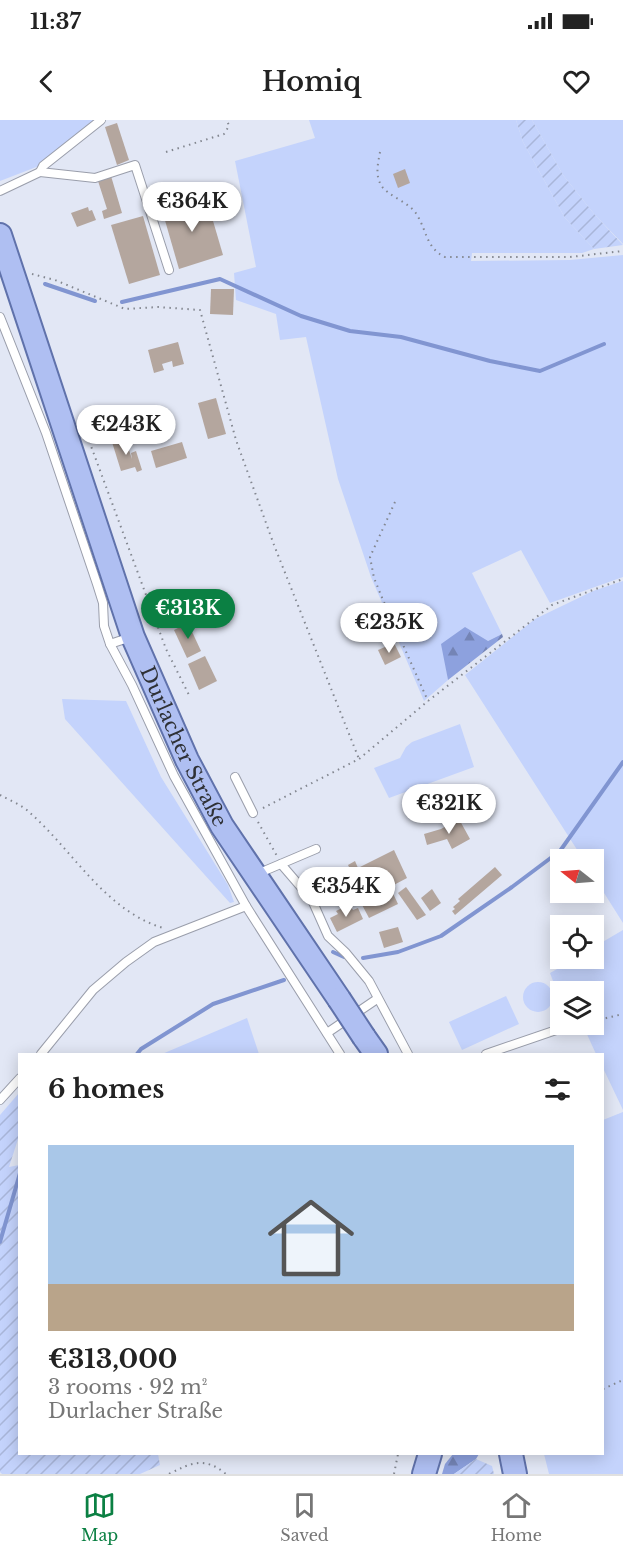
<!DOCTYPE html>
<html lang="en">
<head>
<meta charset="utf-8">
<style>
	:root { --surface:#fff; --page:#f2f2f2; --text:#222; --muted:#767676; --line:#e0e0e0; --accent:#0b8043 }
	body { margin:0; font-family:"Libre Baskerville",serif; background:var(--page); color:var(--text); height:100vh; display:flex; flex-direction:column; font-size:22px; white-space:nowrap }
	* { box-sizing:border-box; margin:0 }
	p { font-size:20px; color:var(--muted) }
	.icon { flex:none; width:33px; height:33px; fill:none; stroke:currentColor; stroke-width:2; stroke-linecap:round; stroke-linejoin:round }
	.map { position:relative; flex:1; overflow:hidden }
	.panel { position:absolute; left:18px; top:933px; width:586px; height:402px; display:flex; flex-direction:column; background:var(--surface); border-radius:0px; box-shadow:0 3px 15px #0003 }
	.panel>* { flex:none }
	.needle { width:39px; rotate:287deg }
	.buttons { position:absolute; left:550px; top:729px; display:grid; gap:12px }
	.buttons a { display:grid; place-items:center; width:54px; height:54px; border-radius:0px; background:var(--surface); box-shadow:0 3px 15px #0003; font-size:30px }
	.price { position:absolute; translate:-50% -51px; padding:0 14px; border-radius:21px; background:#fff; color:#222; font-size:20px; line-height:39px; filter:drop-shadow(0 2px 3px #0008) }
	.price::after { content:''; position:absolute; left:50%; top:36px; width:18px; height:14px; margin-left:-9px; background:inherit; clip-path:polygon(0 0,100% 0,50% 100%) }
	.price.active { background:var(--accent); color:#fff }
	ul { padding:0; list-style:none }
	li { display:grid; align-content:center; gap:12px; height:318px; padding:0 30px }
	li span { display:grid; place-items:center; height:186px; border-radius:0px; color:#555 }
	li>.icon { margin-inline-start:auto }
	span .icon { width:108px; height:108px; fill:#fffc; stroke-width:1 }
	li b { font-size:26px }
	h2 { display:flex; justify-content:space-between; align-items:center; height:72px; padding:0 30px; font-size:26px }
	.status { display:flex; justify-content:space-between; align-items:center; height:42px; padding:0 30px; background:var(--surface); direction:ltr }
	.status svg { height:16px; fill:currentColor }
	header { display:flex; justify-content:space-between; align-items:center; height:78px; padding:0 30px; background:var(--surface); font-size:27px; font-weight:600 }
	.tabs { display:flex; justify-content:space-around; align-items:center; height:84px; border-top:2px solid var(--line); background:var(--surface); font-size:16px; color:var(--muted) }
	.tabs a { display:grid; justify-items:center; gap:3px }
	.tabs .active { color:var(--accent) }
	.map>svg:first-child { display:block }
	.grass { fill:#c4d3fc }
	.forest { fill:url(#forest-firs) }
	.garden { fill:url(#garden-furrows) }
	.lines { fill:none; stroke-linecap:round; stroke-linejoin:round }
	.stream { stroke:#8195d1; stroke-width:4 }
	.building { fill:#b4a69e }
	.service-casing { stroke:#9a9eab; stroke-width:10 }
	.primary-casing { stroke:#6072ab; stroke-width:26 }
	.path { stroke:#838790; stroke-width:2; stroke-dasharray:1.5 4.5; stroke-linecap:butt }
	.service { stroke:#fff; stroke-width:8 }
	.primary { stroke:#afbff2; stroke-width:22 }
	.primary-bridge-casing { stroke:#6072ab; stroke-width:26; stroke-linecap:butt }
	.primary-bridge { stroke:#afbff2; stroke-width:22 }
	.labels { text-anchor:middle; stroke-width:4.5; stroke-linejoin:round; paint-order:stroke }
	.street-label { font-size:20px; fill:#2f3136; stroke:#f1f4fd }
</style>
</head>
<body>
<div class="status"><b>11:37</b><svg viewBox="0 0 49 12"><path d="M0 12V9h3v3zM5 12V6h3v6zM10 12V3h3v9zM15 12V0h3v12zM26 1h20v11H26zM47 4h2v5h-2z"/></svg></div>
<header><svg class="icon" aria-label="back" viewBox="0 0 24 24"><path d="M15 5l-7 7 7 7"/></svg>Homiq<svg class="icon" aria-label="heart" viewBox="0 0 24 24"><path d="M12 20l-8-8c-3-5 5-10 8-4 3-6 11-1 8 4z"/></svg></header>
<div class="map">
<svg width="623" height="1354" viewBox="0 0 623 1354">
	<defs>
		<pattern id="forest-firs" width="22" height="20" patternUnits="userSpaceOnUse" patternTransform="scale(1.5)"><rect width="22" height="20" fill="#8da1de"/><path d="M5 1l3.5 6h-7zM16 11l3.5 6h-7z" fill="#7484b5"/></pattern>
		<pattern id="garden-furrows" width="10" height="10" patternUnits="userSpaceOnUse" patternTransform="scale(1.5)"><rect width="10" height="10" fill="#c4d3fc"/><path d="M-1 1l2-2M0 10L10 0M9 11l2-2" fill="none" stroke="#a9b6d9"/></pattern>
	</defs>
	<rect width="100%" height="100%" fill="#e2e7f5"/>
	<!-- grass -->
	<g class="grass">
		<path d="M0,0H95L39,46L0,61Z"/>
		<path d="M309,0H516L523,22L565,98L594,129L582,133H472L471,141L570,140L623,135V457L550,483L521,430L472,453L502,514L488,521L442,523L448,560L424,581L371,457L338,359L306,217L280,220L276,194L236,180L234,153L256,147L235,41L315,18Z"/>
		<path d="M532,0H623V124L595,95L563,55Z"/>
		<path d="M623,461V803L594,757V740L583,739L465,555L535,499L593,471Z"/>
		<path d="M62,579L126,581L161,657L228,765L234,782L230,783L65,599Z"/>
		<path d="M460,604L474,647L389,678L374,648L400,638L406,627L412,622Z"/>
		<path d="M623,810V990L603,948V934H596L585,910L574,905L594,904V872H561V882L550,853L575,839L594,838V827Z"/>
		<circle cx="538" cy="877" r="15"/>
		<path d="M506,876L519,904L462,930L449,902Z"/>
		<path d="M247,898L259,934H162Z"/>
		<path d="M623,992V1354H549L544,1334H603V1000Z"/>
	</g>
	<!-- forest -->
	<g class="forest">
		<path d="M465,507L488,521L502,514L503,517L448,560L441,524Z"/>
		<path d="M453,1334H479L476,1339L454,1354H442L445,1344Z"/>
	</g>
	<!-- garden -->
	<g class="garden">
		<path d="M516,0H532L563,55L595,95L623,125L594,129L565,98L523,22Z"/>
		<path d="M19,973V1016L9,1047L19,1045L20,1334H158L160,1345L140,1354H2L0,1352V995Z"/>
		<path d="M476,1339L492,1346L494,1354H454Z"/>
	</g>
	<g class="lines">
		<!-- stream -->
		<g class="stream">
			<path d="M45,164L95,181"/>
			<path d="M122,182L220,159L301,196L350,211L401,217L490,241L540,251L604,224"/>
			<path d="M333,832L344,837"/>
			<path d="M363,838L398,832L441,816L512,767L560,731L623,642"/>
			<path d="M137,934L141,929L213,884L284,860"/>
			<path d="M0,1122L20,1053"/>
		</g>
	</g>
	<!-- building -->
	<g class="building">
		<path d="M117,3L129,40L117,45L105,7Z"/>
		<path d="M405,49L410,63L398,68L393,54Z"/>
		<path d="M111,56L122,93L104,99L102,91L107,89L98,61Z"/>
		<path d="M206,77L223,135L179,149L162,90Z"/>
		<path d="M88,87L89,91L92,90L96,100L77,107L71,93Z"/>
		<path d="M143,96L160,155L129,164L111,105Z"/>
		<path d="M211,169H234L233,195L210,194Z"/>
		<path d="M178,222L184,244L173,247L172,241L162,244L164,250L154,253L148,230Z"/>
		<path d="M216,278L226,314L208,319L198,283Z"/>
		<path d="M125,318L132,339L131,333L136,331L142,350L137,352L135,347L121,351L112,322Z"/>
		<path d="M182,322L187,338L156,348L151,331Z"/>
		<path d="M188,503L201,531L187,538L174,510Z"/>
		<path d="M394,523L401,537L385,545L378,530Z"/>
		<path d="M205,536L217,561L199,570L188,544Z"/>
		<path d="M459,699L470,719L452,729L447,719L427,725L424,714L441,709Z"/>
		<path d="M394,730L407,758L390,767L398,784L369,798L360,781L367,778L360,762L345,770L339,757L351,751L348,745L355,741L358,748Z"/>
		<path d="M495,747L502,755L455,795L452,791L455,789L453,787L460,781L458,779Z"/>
		<path d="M406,767L426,795L417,800L398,773Z"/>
		<path d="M432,769L441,783L430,791L421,778Z"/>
		<path d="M351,787L353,790L358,788L363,799L337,812L330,798L338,794L336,791L342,788L343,791Z"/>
		<path d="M398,807L403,822L384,828L379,812Z"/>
	</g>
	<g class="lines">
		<defs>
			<g id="service">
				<path d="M40,52L95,58L135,45L169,150"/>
				<path d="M0,71L40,52L43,46L101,0"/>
				<path d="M0,197L46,313L97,464L103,483L104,506L110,524L132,565L174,656L246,786L340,934"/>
				<path d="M110,524L131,517"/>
				<path d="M235,657L253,693"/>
				<path d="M281,744L312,780L328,816L346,833L369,861L408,934"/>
				<path d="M257,754L316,729"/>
				<path d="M327,913L377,879"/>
				<path d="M41,934L93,870L126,842L154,822L246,786"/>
				<path d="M486,934L565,907"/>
				<path d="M0,980L20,958"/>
			</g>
			<g id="primary">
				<path id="s1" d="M0,115L133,517L187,640L222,706L339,879"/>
				<path d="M364,917L376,934"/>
				<path d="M511,1334L515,1354"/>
				<path d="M424,1354L430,1334"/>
			</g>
		</defs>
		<!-- service casing -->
		<use href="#service" class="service-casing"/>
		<!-- primary casing -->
		<use href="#primary" class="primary-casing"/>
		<!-- path -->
		<g class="path">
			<path d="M166,32L224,14L229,6L227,0"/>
			<path d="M380,32C378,44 375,54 381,65C387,76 410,82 417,95C427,111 426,128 445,137H570L623,131"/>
			<path d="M32,154L55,160L125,189L158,187L200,190L236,320L274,425L359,639"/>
			<path d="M81,299L166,529L190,577"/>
			<path d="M395,382L370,437L374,458L383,480L428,581"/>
			<path d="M0,675C9,680 20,684 28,691C72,729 104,790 163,808"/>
			<path d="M263,688L359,639L428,581L552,485L623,459"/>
			<path d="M258,702L277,736"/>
			<path d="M594,901L623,894"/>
			<path d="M603,1269L623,1260"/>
			<path d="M169,1354C191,1343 204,1336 226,1354"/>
			<path d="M394,1354L398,1334"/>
		</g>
		<!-- service -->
		<use href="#service" class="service"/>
		<!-- primary -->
		<use href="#primary" class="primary"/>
		<defs>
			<path id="primary-bridge" d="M339,879L364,917"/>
		</defs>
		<!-- primary-bridge casing -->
		<use href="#primary-bridge" class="primary-bridge-casing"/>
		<!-- primary-bridge -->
		<use href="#primary-bridge" class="primary-bridge"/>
	</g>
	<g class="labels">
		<!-- street labels -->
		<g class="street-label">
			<text dy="7" stroke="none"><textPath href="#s1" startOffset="544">Durlacher Straße</textPath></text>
		</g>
	</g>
</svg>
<div class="buttons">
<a><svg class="needle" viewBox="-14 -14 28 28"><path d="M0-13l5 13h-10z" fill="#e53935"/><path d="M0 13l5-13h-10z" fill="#767676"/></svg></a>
<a><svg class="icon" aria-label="locate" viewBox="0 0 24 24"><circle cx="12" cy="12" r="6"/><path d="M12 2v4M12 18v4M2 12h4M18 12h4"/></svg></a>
<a><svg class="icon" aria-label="layers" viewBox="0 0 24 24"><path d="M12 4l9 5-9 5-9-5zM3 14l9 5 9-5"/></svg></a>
</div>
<b class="price" style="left:192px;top:113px">€364K</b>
<b class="price" style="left:126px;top:336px">€243K</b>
<b class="price active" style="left:188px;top:520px">€313K</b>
<b class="price" style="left:389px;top:534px">€235K</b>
<b class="price" style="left:449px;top:715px">€321K</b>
<b class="price" style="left:346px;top:798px">€354K</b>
<section class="panel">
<h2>6 homes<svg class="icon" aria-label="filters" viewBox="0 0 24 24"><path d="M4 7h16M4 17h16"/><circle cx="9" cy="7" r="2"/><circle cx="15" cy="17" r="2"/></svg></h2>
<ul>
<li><span style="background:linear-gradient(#a9c7e8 75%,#b9a48a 0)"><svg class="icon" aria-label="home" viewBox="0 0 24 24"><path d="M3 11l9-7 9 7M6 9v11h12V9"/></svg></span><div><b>€313,000</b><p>3 rooms · 92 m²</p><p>Durlacher Straße</p></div></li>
</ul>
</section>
</div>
<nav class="tabs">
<a class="active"><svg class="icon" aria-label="map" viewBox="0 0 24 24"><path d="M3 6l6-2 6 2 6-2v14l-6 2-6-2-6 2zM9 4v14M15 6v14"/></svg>Map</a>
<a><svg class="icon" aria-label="saved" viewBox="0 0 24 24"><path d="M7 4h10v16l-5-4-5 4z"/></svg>Saved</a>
<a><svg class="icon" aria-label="home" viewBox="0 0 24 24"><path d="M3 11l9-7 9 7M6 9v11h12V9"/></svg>Home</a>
</nav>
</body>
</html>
